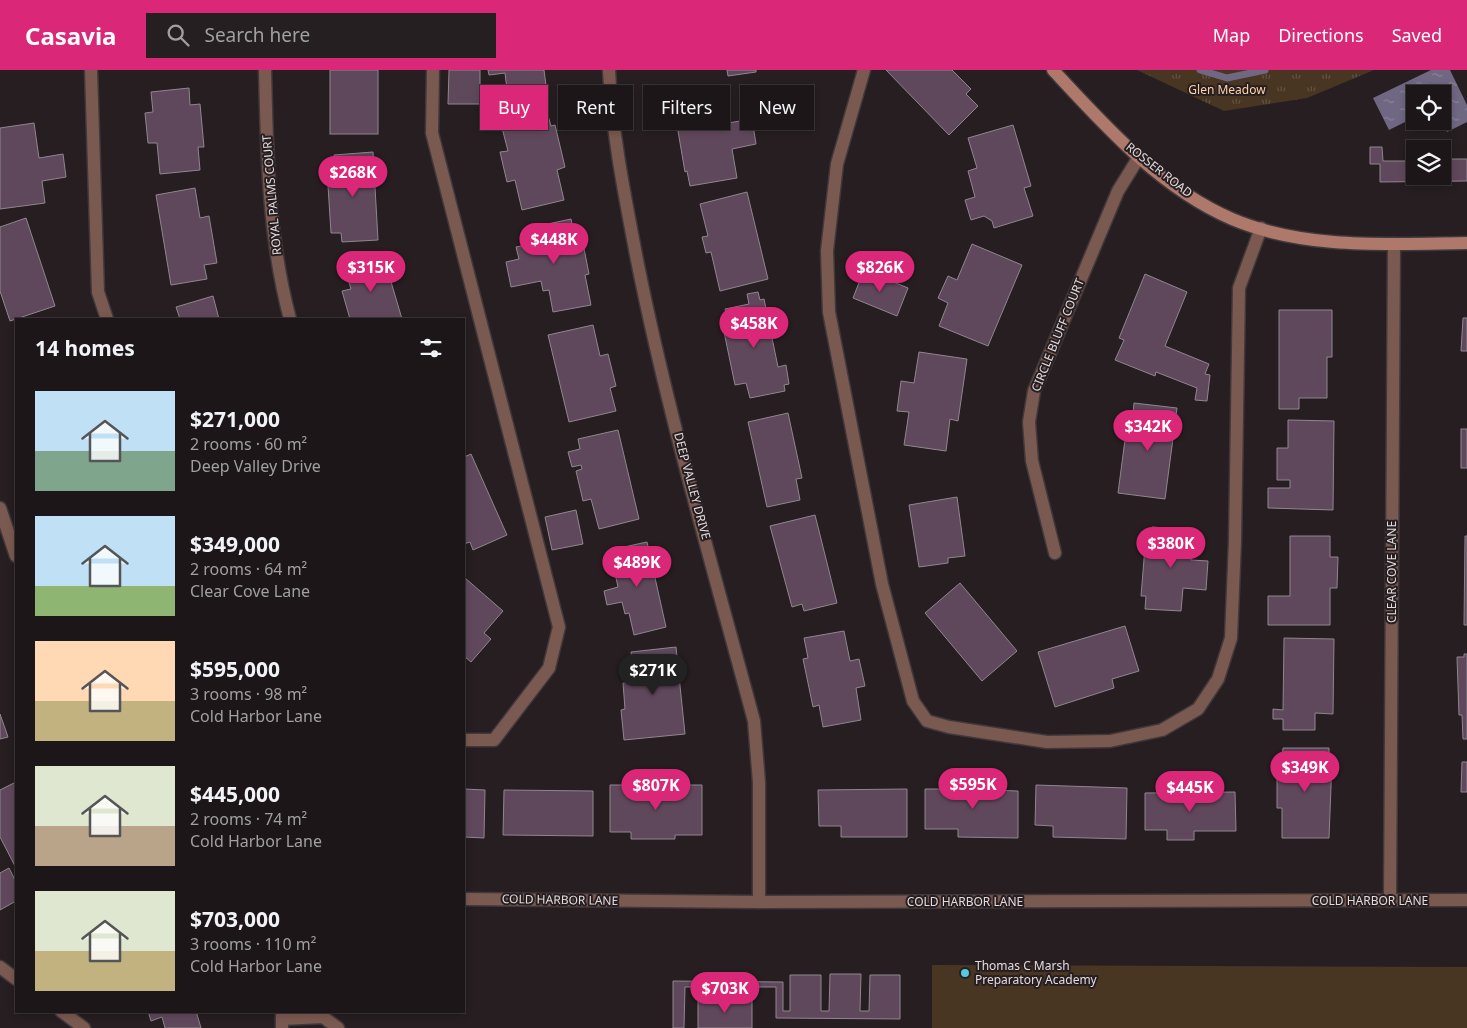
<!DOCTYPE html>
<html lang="en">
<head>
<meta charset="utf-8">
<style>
	:root { --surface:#1c1618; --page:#251f21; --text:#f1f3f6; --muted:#a09fa2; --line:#3a3537; --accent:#db2777 }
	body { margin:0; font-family:"Noto Sans",sans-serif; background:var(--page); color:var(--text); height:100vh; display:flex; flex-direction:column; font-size:19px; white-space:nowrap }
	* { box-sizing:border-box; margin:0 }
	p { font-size:16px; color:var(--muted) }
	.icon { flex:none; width:28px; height:28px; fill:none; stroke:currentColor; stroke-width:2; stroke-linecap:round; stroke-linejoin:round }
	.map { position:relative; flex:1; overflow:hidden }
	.drawer { position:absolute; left:15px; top:248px; width:450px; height:695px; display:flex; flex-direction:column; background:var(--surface); border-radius:0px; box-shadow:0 2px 8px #0003,0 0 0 1px var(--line) }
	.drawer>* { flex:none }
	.banner { position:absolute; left:480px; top:15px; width:475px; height:45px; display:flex; gap:10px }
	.fabs { position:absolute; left:1406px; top:15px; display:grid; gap:10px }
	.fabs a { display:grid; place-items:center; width:45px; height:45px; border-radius:0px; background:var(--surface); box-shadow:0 2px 8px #0003,0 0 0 1px var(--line); font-size:25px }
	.price { position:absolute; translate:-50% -42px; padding:0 11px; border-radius:18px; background:var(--accent); color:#fff; font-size:16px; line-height:32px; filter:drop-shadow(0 1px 2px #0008) }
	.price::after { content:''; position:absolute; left:50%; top:30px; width:15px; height:11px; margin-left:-8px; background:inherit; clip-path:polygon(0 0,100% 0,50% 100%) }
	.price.active { background:#222; color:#fff }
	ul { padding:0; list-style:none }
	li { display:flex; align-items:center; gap:15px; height:125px; padding:0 20px }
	li span { display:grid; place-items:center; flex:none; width:140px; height:100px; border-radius:0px; color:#555 }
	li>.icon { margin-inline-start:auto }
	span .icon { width:60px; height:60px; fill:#fffc; stroke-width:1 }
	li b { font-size:21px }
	h2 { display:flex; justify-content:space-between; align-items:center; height:60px; padding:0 20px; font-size:21px }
	.pill { padding:0 18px; border-radius:0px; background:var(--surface); box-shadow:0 2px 8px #0003,0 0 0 1px var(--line); font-size:18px; line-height:45px }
	.pill.active { background:var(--accent); color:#fff }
	header { display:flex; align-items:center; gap:30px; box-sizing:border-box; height:70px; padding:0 25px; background:var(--accent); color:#fff }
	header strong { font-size:24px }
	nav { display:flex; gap:28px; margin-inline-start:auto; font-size:18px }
	.search { width:350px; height:45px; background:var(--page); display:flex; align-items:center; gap:12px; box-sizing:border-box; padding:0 18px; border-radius:0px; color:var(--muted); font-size:19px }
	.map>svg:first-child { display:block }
	.grass { fill:#483522 }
	.park { fill:url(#park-tufts) }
	.water { fill:url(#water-ripples) }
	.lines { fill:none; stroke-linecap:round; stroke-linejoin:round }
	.stream { stroke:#706783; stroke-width:7 }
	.building { fill:#60485c; stroke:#8e878d }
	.lane-casing { stroke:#40383a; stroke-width:15 }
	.street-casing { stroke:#40383a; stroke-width:15 }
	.secondary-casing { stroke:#40383a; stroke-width:15 }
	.lane { stroke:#7a5950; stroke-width:12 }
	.street { stroke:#7a5950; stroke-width:12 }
	.secondary { stroke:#ae786a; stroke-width:12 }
	.poi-dot { fill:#53cbda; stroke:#261e20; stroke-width:2 }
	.labels { text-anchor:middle; stroke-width:4; stroke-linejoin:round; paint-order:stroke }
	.park-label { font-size:12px; fill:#fed1a7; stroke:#261e20 }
	.street-label { font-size:12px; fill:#e1dbdd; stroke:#261e20 }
	.poi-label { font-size:12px; fill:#e1dbdd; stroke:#261e20; text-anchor:start }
</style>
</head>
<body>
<header>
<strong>Casavia</strong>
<div class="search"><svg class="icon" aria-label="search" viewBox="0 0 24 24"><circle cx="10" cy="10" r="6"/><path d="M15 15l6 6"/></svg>Search here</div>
<nav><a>Map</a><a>Directions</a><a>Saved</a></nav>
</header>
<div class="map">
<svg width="1467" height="958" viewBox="0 0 1467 958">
	<defs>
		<pattern id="park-tufts" width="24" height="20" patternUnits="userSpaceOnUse" patternTransform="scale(1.25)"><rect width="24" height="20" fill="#483522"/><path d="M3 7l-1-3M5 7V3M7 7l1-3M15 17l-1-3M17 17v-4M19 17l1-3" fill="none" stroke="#625242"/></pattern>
		<pattern id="water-ripples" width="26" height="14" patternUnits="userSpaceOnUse" patternTransform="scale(1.25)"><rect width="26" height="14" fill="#706783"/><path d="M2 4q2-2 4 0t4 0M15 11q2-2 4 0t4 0" fill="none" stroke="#8b839a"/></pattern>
	</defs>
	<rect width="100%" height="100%" fill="#261e20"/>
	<!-- grass -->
	<path class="grass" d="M932,895L1467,897V958H932Z"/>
	<!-- park -->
	<path class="park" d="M1137,0H1374L1307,28L1224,41Z"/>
	<!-- water -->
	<path class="water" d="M1431,0H1450L1467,35V52L1447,62L1442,51V24H1415V47L1389,60L1373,28Z"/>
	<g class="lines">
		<!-- stream -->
		<path class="stream" d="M1200,0L1227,8L1265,0"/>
	</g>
	<!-- building -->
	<g class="building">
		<rect x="330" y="0" width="48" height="64"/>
		<path d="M449,0H480V34H448Z"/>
		<path d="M488,0H544L547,23L508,28L505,3L489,5Z"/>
		<path d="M727,0H756V2L728,6Z"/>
		<path d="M886,0H952L971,19L966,24L978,36L949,65Z"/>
		<path d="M721,17L728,53L752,49L756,74L732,79L737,108L690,116L687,101L685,102L672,26Z"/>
		<path d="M189,18L190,35L200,34L204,77H198L200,100L160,104L157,73H148L145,43L153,42L151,22Z"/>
		<path d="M546,39L551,56L555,55L565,97L557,100L564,130L522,140L515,110L507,112L500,82L508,81L500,50Z"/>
		<path d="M34,53L39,88L63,84L66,107L42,111L45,133L0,139V58Z"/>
		<path d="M1013,55L1031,116L1024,118L1033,146L994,158L992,151L984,146L971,150L965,130L975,127L968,101L977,98L968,68Z"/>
		<path d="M1370,77H1382L1383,91H1415V106H1442V89H1467V111L1380,112V94H1370Z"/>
		<path d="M373,82L378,170L342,172L341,163H331L327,100H335L334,85Z"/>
		<path d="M195,118L200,148L209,146L217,193L204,195L207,209L171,215L156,125Z"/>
		<path d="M747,122L768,209L720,221L711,182L706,183L702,167L708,166L700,134Z"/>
		<path d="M26,148L55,236L10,251L0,221V157Z"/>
		<path d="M571,149L574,164L581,163L589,204L585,205L591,235L553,242L549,220L543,221L541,211L511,217L506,192L519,189L516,177L532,174L529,158Z"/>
		<path d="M972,174L1022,195L988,276L939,256L948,233L938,228L948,206L957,210Z"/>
		<path d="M384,188L402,249H350L342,221L351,219L345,199Z"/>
		<path d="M864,200L908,218L897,246L853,228Z"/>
		<path d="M1145,204L1187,222L1165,276L1209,294L1205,304L1210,305L1207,331L1195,330L1197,318L1156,302L1155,306L1115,290L1124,270L1119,268Z"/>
		<path d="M758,222L760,230L764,229L778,297L786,295L789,314L784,315L785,321L750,328L746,313L735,315L723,257L729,256L725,239L749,234L747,224Z"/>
		<path d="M213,226L219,249H180L176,237Z"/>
		<path d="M1279,240H1332V287H1327V328H1299V339H1279Z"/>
		<path d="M1463,248H1467V281H1461Z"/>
		<path d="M593,255L600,286L608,284L616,316L610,318L616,341L569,352L548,265Z"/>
		<path d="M919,282L967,289L958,351L950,349L946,381L904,375L909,342L897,341L901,311L914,313Z"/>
		<path d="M1134,333L1177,338L1165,429L1118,423L1126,362L1131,363Z"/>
		<path d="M788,343L802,408L796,409L800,430L767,437L748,352Z"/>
		<path d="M1288,350L1334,351L1333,440L1268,438V418H1290V410H1277V378H1288Z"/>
		<rect x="1461" y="359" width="6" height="39"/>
		<path d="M618,360L639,449L599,459L591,429L583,431L576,401L582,399L581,395L572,397L568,382L580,379L578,369Z"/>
		<path d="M471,384L507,465L473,480L470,472L464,474V387Z"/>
		<path d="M957,427L965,486L948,488V493L919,497L909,435Z"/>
		<path d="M576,440L583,474L552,480L545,447Z"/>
		<path d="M815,445L837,533L804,541L802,534L792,537L770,456Z"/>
		<path d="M1152,457L1194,460L1191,490L1208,491L1206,520L1183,518L1181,541L1145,539L1146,526H1141L1145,477H1150Z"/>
		<path d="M1290,466H1330V487H1338L1337,518H1330V555H1268V526H1290Z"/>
		<path d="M1465,466H1467V555H1464Z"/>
		<path d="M647,472L666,557L634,565L629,543L625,544L622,532L607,535L604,521L618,517L610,480Z"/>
		<path d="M465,508L503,541L484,563L491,569L471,592L464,586Z"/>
		<path d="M960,513L1017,581L982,611L925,543Z"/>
		<path d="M1125,556L1139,601L1112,609L1114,618L1055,637L1038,582Z"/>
		<path d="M844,561L850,591L859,589L865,616L856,618L861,650L823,657L819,635L813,637L803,589L808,588L804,568Z"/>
		<path d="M1284,568L1334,569L1333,644L1315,643V660H1283V649H1273V639L1283,640Z"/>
		<path d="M676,577L685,664L624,670L621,640L625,639L623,613L634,612L631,582Z"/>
		<path d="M1464,584H1467V669H1463L1462,645H1459L1457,587H1464Z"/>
		<path d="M0,644L8,667L0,669Z"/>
		<path d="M1283,678H1329V690H1332L1329,768H1282V738H1277V709H1280Z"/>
		<path d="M1462,692H1467V722H1461Z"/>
		<path d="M955,707L988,708V720L1018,721V768L958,767V759H925V719H955Z"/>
		<path d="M16,712V798L0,767V720Z"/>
		<path d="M610,715H702V765H675V769H631V762H610Z"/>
		<path d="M1036,715L1127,718L1126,769L1053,767V756L1035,755Z"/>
		<path d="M464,719L485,720L484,768L464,767Z"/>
		<path d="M907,719V767H841V756H819L818,720Z"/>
		<path d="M504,720L593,721V766L503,765Z"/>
		<path d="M1235,722L1236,761H1194V770H1167V760H1145V723Z"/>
		<path d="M9,798L16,812V831L0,840V803Z"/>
		<path d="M830,904H861L860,941H869L870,905H900V949L776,948V917H685L684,958H673V911L783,912V941H790V905H821V941H829Z"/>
		<rect x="698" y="929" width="54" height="29"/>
		<path d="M148,941H196L201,958H165L162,947L151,951Z"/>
	</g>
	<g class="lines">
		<defs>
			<g id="lane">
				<path d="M91,0L98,222L107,249"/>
				<path d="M433,0L432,63L559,557L549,598L494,670H464"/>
				<path d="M864,0L837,94L827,181L829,242L882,514L913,631L927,651L949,657L1047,672L1110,671L1162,660L1198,639L1218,609L1231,568L1235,471L1239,218L1261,158"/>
				<path d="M0,897L16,909"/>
				<path d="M61,941L84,958"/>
				<path d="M282,949L323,947L338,958"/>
			</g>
			<g id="street">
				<path d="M265,0C267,84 268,167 290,249"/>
				<path d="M609,0C612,64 625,127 637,190C668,345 713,498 754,651L759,712V832"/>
				<path d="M0,438L16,486"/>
				<path d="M1055,483L1032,391L1029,352L1034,321L1118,121L1139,87"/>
				<path d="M464,829L759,832L1467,830"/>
				<path d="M1390,831L1394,174"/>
				<path d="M282,941V958"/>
			</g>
			<path id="secondary" d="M1053,0C1105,56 1160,118 1232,149C1305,180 1389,174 1467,173"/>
		</defs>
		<!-- lane casing -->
		<use href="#lane" class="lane-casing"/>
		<!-- street casing -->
		<use href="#street" class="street-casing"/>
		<!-- secondary casing -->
		<use href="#secondary" class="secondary-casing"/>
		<!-- lane -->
		<use href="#lane" class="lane"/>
		<!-- street -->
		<use href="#street" class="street"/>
		<!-- secondary -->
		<use href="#secondary" class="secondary"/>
	</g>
	<!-- markers -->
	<circle class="poi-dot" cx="965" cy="903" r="5"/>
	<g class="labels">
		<!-- park labels -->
		<g class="park-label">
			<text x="1227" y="24">Glen Meadow</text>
		</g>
		<!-- street labels -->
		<g class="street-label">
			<text transform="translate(1159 100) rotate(38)" y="4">ROSSER ROAD</text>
			<text transform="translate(272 125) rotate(-95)" y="4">ROYAL PALMS COURT</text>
			<text transform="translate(1058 265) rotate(-68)" y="4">CIRCLE BLUFF COURT</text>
			<text transform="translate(692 416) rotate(75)" y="4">DEEP VALLEY DRIVE</text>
			<text transform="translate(1392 502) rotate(-90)" y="4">CLEAR COVE LANE</text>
			<text transform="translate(560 830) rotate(1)" y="4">COLD HARBOR LANE</text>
			<text x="1370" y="835">COLD HARBOR LANE</text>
			<text x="965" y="836">COLD HARBOR LANE</text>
		</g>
		<!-- poi labels -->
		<g class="poi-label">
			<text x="975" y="900">Thomas C Marsh<tspan x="975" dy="14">Preparatory Academy</tspan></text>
		</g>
	</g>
</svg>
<div class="fabs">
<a><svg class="icon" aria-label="locate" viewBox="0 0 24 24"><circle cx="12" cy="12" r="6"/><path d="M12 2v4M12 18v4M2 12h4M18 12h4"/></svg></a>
<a><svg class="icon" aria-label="layers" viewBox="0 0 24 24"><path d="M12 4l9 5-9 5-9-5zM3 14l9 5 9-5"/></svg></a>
</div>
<b class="price" style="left:353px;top:128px">$268K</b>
<b class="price" style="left:554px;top:195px">$448K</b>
<b class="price" style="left:371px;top:223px">$315K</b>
<b class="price" style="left:880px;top:223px">$826K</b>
<b class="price" style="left:754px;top:279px">$458K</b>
<b class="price" style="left:1148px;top:382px">$342K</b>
<b class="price" style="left:1171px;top:499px">$380K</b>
<b class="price" style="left:637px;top:518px">$489K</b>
<b class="price active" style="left:653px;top:626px">$271K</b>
<b class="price" style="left:1305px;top:723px">$349K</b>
<b class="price" style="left:973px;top:740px">$595K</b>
<b class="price" style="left:656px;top:741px">$807K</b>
<b class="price" style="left:1190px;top:743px">$445K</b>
<b class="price" style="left:725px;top:944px">$703K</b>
<div class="banner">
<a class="pill active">Buy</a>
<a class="pill">Rent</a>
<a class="pill">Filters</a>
<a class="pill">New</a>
</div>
<section class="drawer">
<h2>14 homes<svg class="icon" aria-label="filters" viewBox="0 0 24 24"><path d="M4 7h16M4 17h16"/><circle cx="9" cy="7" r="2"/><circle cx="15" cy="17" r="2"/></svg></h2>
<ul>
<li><span style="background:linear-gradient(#bfe0f5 60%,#7fa58c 0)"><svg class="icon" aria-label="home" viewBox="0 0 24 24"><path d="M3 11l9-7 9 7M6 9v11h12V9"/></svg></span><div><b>$271,000</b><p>2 rooms · 60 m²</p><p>Deep Valley Drive</p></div></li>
<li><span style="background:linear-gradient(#bfe0f5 70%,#8fb573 0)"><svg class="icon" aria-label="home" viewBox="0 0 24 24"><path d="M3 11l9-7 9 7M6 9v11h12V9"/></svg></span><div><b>$349,000</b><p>2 rooms · 64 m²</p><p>Clear Cove Lane</p></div></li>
<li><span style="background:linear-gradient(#ffd9b3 60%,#c2b280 0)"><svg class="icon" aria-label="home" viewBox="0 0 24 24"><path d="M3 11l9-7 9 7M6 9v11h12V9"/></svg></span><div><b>$595,000</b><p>3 rooms · 98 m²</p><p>Cold Harbor Lane</p></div></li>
<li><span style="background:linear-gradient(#dfe7d0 60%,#b9a48a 0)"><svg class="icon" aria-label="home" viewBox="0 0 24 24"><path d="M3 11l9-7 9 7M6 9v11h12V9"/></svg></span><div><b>$445,000</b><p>2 rooms · 74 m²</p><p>Cold Harbor Lane</p></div></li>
<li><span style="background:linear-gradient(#dfe7d0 60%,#c2b280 0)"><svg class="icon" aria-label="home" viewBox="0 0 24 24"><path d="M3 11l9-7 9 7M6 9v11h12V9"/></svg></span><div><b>$703,000</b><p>3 rooms · 110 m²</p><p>Cold Harbor Lane</p></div></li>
</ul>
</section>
</div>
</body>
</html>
